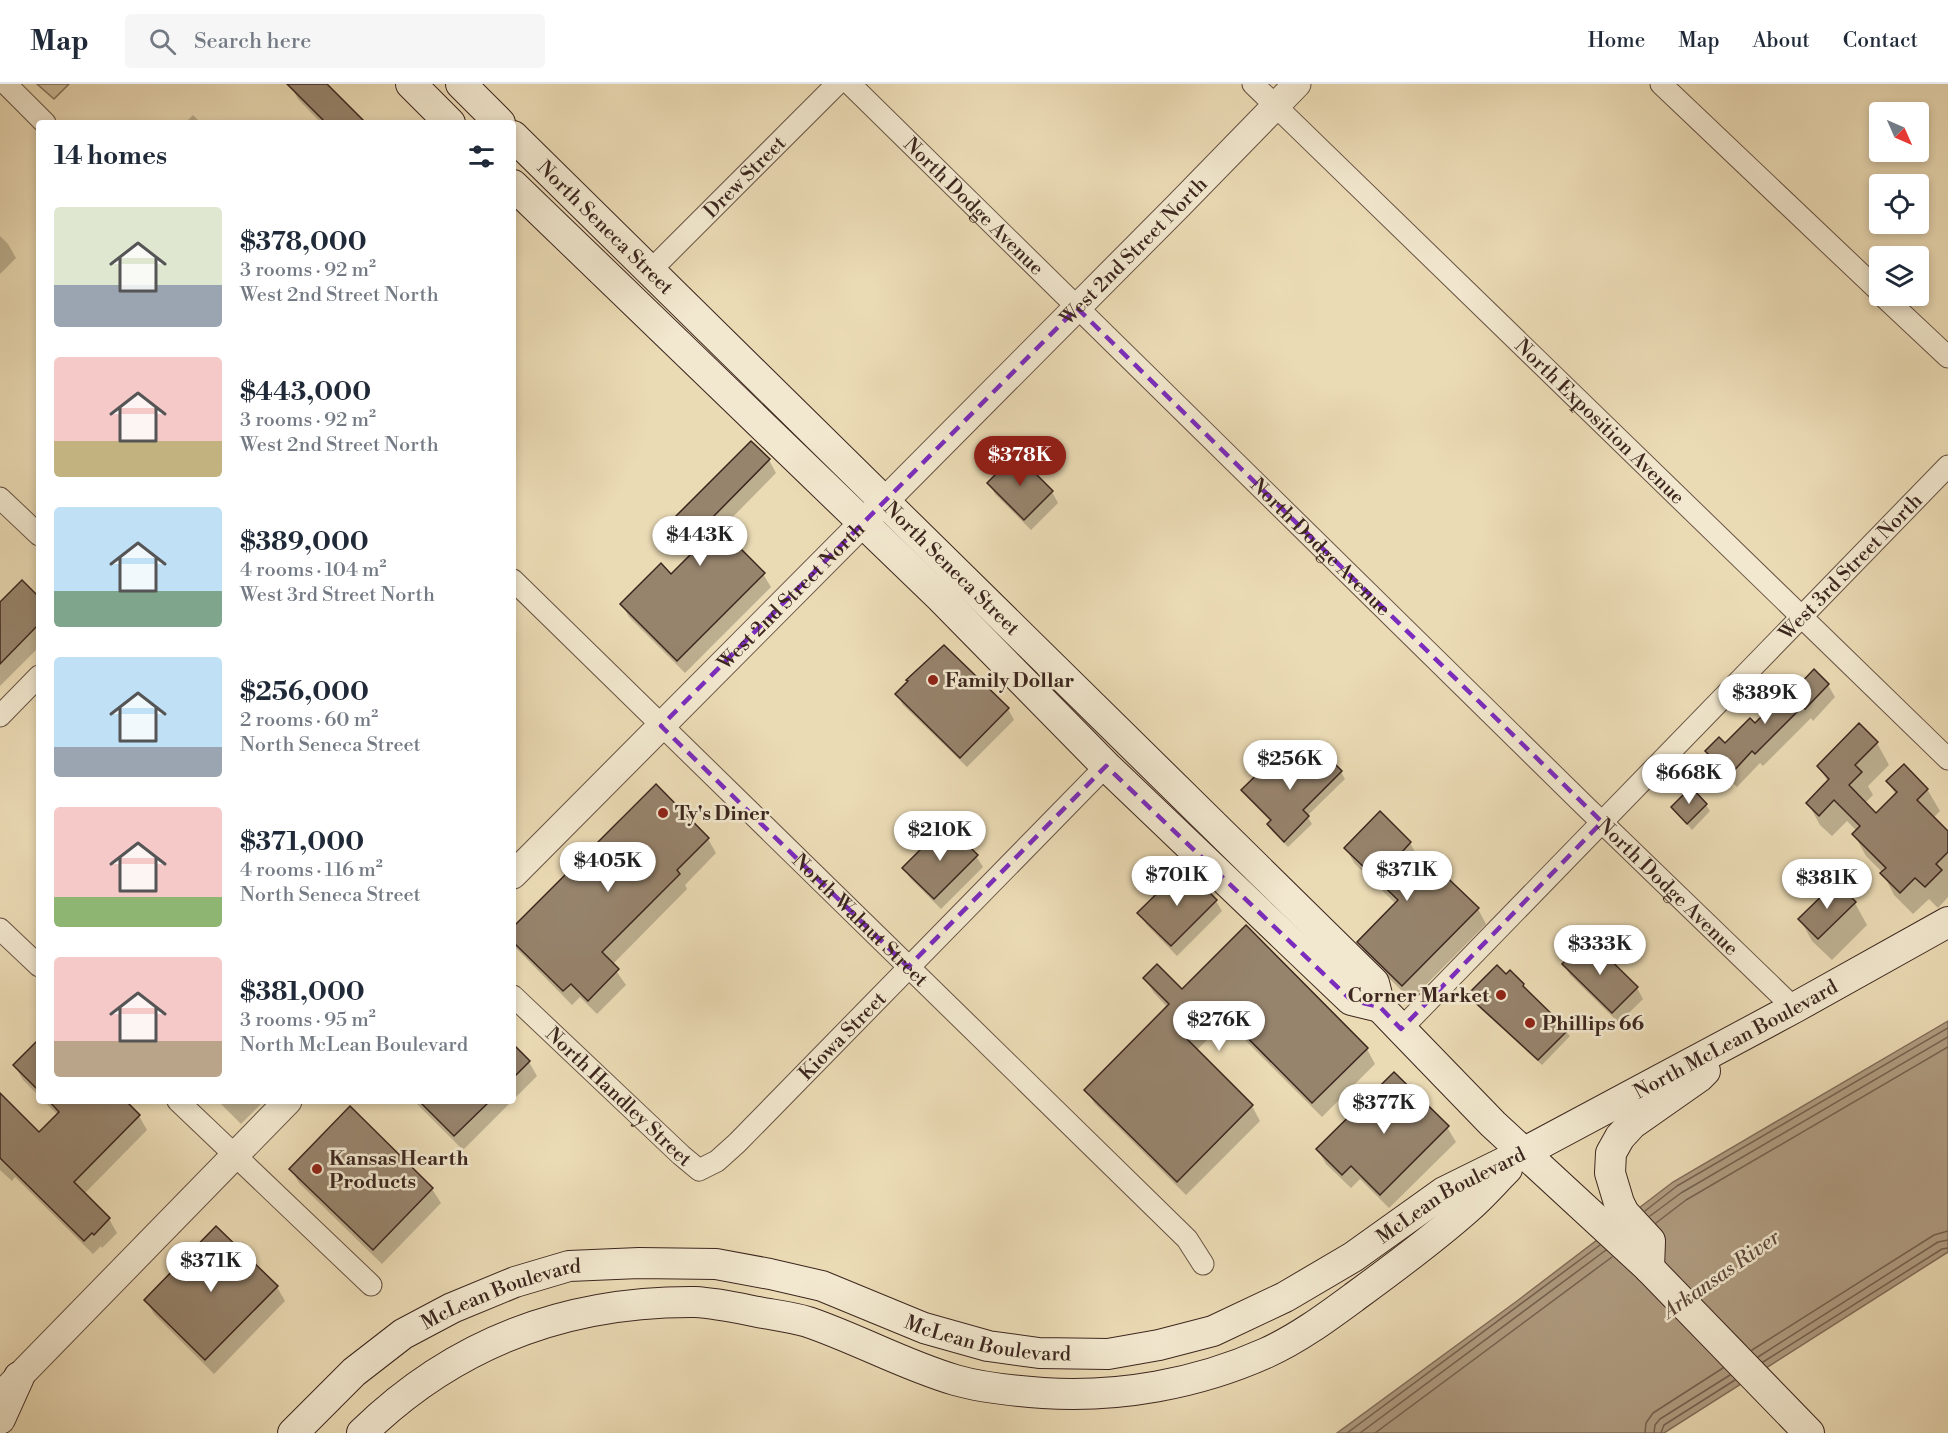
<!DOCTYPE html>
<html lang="en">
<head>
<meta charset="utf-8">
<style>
	:root { --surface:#fff; --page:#f6f6f7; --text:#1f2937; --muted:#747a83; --line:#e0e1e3; --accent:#8f2418 }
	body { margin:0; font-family:"Libre Bodoni",serif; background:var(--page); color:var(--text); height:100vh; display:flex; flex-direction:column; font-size:22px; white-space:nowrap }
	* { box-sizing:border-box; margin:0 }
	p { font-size:20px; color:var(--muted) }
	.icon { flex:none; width:33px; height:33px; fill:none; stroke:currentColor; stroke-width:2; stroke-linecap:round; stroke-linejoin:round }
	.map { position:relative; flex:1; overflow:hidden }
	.panel { position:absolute; left:36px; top:36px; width:480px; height:984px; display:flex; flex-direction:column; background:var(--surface); border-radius:6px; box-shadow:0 3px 9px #0003 }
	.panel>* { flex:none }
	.needle { width:39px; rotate:135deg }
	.controls { position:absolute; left:1869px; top:18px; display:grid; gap:12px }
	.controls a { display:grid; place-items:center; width:60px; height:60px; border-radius:6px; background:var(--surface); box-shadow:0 3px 9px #0003; font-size:30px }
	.price { position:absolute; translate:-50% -51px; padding:0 14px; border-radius:21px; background:#fff; color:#222; font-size:20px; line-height:39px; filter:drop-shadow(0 2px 3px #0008) }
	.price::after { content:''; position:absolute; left:50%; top:36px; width:18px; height:14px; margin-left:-9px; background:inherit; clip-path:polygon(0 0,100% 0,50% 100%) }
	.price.current { background:var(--accent); color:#fff }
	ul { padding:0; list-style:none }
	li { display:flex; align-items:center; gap:18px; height:150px; padding:0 18px }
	li span { display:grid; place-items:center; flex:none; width:168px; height:120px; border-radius:6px; color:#555 }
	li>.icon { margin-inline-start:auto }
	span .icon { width:72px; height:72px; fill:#fffc; stroke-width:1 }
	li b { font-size:26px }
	h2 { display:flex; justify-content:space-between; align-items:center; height:72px; padding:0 18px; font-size:26px }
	header { display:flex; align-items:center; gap:36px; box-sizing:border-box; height:84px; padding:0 30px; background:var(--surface); border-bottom:2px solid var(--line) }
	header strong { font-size:28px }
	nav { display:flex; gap:33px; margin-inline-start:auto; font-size:21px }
	.search { width:420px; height:54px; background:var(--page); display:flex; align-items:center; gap:15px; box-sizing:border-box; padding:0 21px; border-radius:6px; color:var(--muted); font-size:22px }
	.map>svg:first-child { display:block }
	.green { fill:#cdbc9b; stroke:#84715c; stroke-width:1.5 }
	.water { fill:#b09d82; stroke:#826d5a; stroke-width:1.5 }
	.shadow { fill:#0003 }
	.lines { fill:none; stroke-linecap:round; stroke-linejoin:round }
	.shore { stroke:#766250; stroke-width:1.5 }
	.building { fill:#97846d; stroke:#3c261e; stroke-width:1.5 }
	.minor-casing { stroke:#685344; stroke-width:23 }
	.tertiary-casing { stroke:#685344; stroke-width:29 }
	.secondary-casing { stroke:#3c261e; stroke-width:32 }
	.minor { stroke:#f2e8cf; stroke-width:21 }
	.tertiary { stroke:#f2e8cf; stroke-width:27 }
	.secondary { stroke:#f2e8cf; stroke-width:30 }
	.marked { fill:none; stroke:#7b2cbf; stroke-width:4.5; stroke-dasharray:12 8; stroke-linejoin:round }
	.poi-dot { fill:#8f2418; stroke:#f2e8cf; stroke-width:2 }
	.labels { text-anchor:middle; stroke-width:5; stroke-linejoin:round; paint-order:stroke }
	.street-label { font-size:20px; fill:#3c261e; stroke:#f2e8cf }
	.poi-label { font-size:20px; font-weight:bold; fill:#3c261e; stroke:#f2e8cf; text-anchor:start }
	.water-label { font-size:21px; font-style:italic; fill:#5f4a3c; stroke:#f2e8cf }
</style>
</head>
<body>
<header>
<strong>Map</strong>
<div class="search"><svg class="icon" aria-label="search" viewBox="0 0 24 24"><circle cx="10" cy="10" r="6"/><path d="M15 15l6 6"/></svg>Search here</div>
<nav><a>Home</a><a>Map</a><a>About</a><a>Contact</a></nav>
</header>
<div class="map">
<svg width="1948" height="1349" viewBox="0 0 1948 1349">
	<rect width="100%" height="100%" fill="#ebdbb5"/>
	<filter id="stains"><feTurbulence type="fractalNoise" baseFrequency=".00333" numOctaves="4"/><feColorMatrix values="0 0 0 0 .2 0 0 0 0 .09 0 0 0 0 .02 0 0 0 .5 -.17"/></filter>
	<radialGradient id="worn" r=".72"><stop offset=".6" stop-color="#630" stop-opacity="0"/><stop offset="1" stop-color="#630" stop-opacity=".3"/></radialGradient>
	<!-- green -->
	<path class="green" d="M37,0H69L54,15Z"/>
	<!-- water -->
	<path class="water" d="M1948,937V1168L1664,1349H1337L1517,1217L1673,1098Z"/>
	<!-- shadow -->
	<g class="shadow">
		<path d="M290,0H325L364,39H321L298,15Z"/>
		<path d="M193,31L201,39H185Z"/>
		<path d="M0,152L8,160L16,174L0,190Z"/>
		<path d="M751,359L769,376L776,389L720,446L763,490L771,503L685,589L629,533L622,520L671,492L700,463L684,447L676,434Z"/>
		<path d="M989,399L1052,408L1058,419L1031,446L995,410Z"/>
		<path d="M39,515V563L0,602V521Z"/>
		<path d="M1828,601L1835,613L1813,637L1811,634L1763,682L1760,679L1737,703L1714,680L1707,668L1725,661L1778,625Z"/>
		<path d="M897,610L1008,625L1014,636L967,683L903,621Z"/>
		<path d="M1877,659L1889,681L1868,702L1873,711L1865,719L1876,731L1896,711L1888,698L1927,705L1940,727L1933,734L1948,750V813L1938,824L1929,815L1913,830L1894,811L1883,789L1866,772L1854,750L1857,747L1847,737L1832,752L1820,741L1808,719L1828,698L1819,682Z"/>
		<path d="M1341,688L1345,695L1307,732L1312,740L1288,763L1272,747L1269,741L1271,738L1247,713L1243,707L1297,690Z"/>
		<path d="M1706,721L1710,727L1692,746L1673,723Z"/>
		<path d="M708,755L716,769L685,801L687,805L612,881L626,901L597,930L580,913L572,921L513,861V845Z"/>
		<path d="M1410,759L1418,773L1412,780L1425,792L1434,783L1478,825L1486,840L1411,916L1367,872L1359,858L1396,820L1354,779L1346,764Z"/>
		<path d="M976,772L983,783L941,825L910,794L904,784Z"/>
		<path d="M1216,817L1222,827L1177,872L1146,840L1139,829Z"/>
		<path d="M1855,819L1867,841L1832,876L1812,857L1800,835Z"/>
		<path d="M1564,880L1637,904L1643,915L1619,939L1570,891Z"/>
		<path d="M1506,892L1523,901L1570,952L1542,981L1472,917L1469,911Z"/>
		<path d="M1145,895L1367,965L1375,980L1322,1033L1226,937L1196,967L1252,1022L1260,1037L1186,1111L1095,1020L1086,1006L1168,924L1154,909Z"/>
		<path d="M39,957V1012L23,996L15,982Z"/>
		<path d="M513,962L529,978L537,992L513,1016Z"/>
		<path d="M0,1011L39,1050L58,1031L44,1017H128L139,1032L147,1046L84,1110L109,1135L117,1149L102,1164L101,1162L93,1170L15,1093L12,1097L0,1086Z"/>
		<path d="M218,1017H264L241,1040Z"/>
		<path d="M414,1017H512L463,1066Z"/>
		<path d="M350,1024L432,1105L441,1119L382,1180L299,1099L291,1085Z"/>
		<path d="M1447,1043L1456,1058L1389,1124L1360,1095L1351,1104L1326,1080L1318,1066Z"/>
		<path d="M277,1203L285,1217L214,1290L154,1230L146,1216Z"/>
	</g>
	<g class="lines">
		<!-- shore -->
		<g class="shore">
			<path d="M1645,1127L1677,1102L1948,944"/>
			<path d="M1650,1132L1681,1109L1948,953"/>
			<path d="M1656,1139L1686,1116L1948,963"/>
			<path d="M1752,1266L1934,1151L1948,1147"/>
			<path d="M1758,1273L1938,1158L1948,1156"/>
			<path d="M1763,1278L1942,1165L1948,1164"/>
			<path d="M1347,1349L1600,1161"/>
			<path d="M1360,1349L1606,1166"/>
			<path d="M1375,1349L1612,1173"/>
			<path d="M1645,1349L1646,1339L1653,1329L1723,1284"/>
			<path d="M1654,1349L1655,1341L1660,1335L1730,1291"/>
			<path d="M1661,1349L1664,1341L1735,1296"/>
		</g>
	</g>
	<!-- building -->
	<g class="building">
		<path d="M287,0H327L366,39H326Z"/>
		<path d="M751,357L770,375L711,435L765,489L677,577L620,520L661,479L671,490L701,460L674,434Z"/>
		<path d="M1016,370L1053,407L1024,436L987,399Z"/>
		<path d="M22,496L39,513V540L0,580V518Z"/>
		<path d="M944,561L1009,624L960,674L895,610L908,597L906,596Z"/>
		<path d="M1814,585L1829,600L1805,625L1803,622L1755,670L1752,667L1730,691L1705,667L1719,653L1725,659L1750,634L1755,639L1774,620L1778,623Z"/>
		<path d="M1859,639L1878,658L1855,681L1862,688L1849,701L1876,729L1897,708L1886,697L1904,680L1928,705L1917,716L1948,747V768L1936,780L1942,786L1925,803L1915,794L1900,809L1880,789L1886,784L1852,750L1860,742L1834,716L1819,732L1806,719L1829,695L1817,682Z"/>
		<path d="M1320,665L1342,687L1303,726L1309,732L1284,758L1267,740L1271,736L1241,706L1279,669L1297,688Z"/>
		<path d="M656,700L709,754L677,786L680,790L602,868L619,885L588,917L571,900L563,907L513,858V843Z"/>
		<path d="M1691,703L1707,720L1687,740L1671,723Z"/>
		<path d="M1380,727L1411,758L1402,768L1425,790L1434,781L1479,824L1402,902L1357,858L1398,816L1344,764Z"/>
		<path d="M946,740L978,771L934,815L902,784Z"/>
		<path d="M1184,783L1217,816L1171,862L1137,829Z"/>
		<path d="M1836,798L1856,818L1818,855L1798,835Z"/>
		<path d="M1246,841L1368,964L1312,1019L1217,923L1186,954L1253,1021L1177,1098L1084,1006L1169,920L1143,894L1157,880L1182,905Z"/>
		<path d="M1588,854L1638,903L1612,929L1562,880Z"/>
		<path d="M1497,881L1506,890L1510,886L1524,900L1523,902L1568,946L1538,976L1467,911Z"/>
		<path d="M39,955V1007L13,981Z"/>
		<path d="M513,960L530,977L513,994Z"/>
		<path d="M1394,988L1449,1042L1380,1111L1351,1082L1342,1091L1316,1065Z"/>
		<path d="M0,1009L39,1048L59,1028L49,1017H126L140,1031L74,1098L110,1134L94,1151L92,1149L84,1157L0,1074Z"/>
		<path d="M419,1017H490L454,1052Z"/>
		<path d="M350,1022L433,1104L373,1166L289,1085Z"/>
		<path d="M216,1142L278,1202L205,1276L144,1216Z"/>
	</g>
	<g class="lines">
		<defs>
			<g id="minor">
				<path d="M6,0L45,39"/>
				<path id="s1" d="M850,0L1586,723L1794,924"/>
				<path id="s2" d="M1253,0L1948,675"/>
				<path d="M1661,0L1880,208"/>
				<path id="s3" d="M651,186L837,0"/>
				<path d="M1883,212L1948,273"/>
				<path d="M0,414L39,451"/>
				<path id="s4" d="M513,496L1187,1155L1203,1180"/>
				<path d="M0,632L39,592"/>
				<path d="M0,845L39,882"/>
				<path id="s5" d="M513,912L681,1071L699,1086L717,1077L737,1059L1106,682"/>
				<path id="s6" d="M1401,945L1948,382"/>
				<path d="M178,1017L371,1201"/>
			</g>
			<g id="tertiary">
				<path id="s7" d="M513,791L1179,121L1297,0"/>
				<path d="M3,1309L288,1017"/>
			</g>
			<g id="secondary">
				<path d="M411,0L450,39"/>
				<path d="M461,0L500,39"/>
				<path id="s8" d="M513,52L1374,899L1380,923L1401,945L1493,1040L1649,1184L1809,1349"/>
				<path d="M513,101L941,514L1106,682L1351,916L1380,923"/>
				<path d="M1649,1184L1650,1157L1624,1129L1619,1119L1610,1089L1611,1069L1620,1053L1632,1040L1699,993L1705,987"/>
				<path d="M0,1335L19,1293"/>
				<path id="s9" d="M293,1349L354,1288L403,1250L452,1224L515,1198L569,1182L639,1179L716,1180L770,1190L822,1202L924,1244L988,1262L1039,1269L1108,1270L1159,1261L1213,1247L1285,1213L1353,1173L1444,1108L1523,1069L1794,924L1948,838"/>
				<path d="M362,1349C455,1258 566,1217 695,1218C716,1219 738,1224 758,1228C774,1231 792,1233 808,1238C858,1255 904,1281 955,1296C983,1304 1014,1307 1043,1309C1118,1314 1197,1300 1266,1269C1299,1254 1327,1233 1357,1211C1394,1184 1432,1156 1467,1125C1481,1113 1494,1098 1507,1085"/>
			</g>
		</defs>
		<!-- minor casing -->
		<use href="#minor" class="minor-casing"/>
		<!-- tertiary casing -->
		<use href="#tertiary" class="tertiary-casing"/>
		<!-- secondary casing -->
		<use href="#secondary" class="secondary-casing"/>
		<!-- minor -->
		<use href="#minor" class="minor"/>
		<!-- tertiary -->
		<use href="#tertiary" class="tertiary"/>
		<!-- secondary -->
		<use href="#secondary" class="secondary"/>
	</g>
	<!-- marked area -->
	<path class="marked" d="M1077,224L1602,738L1401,945L1380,923L1351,916L1106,682L908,883L661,642Z"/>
	<!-- markers -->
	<g class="poi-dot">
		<circle cx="933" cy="596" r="6"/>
		<circle cx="663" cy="729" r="6"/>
		<circle cx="1501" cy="911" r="6"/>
		<circle cx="1530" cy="939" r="6"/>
		<circle cx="317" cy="1085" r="6"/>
	</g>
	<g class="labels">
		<!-- street labels -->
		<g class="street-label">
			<text dy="7" stroke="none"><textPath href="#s3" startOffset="132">Drew Street</textPath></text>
			<text dy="7" stroke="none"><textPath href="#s1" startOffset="174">North Dodge Avenue</textPath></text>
			<text dy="7" stroke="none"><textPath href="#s8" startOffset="130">North Seneca Street</textPath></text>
			<text dy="7" stroke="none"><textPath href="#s7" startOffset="880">West 2nd Street North</textPath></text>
			<text dy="7" stroke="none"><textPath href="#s2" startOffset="484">North Exposition Avenue</textPath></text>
			<text dy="7" stroke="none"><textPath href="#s1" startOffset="660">North Dodge Avenue</textPath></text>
			<text dy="7" stroke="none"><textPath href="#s6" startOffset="645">West 3rd Street North</textPath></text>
			<text dy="7" stroke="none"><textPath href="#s8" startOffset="616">North Seneca Street</textPath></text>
			<text dy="7" stroke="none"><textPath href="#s7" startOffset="394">West 2nd Street North</textPath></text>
			<text dy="7" stroke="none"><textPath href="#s1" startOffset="1146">North Dodge Avenue</textPath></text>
			<text dy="7" stroke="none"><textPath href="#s4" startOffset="486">North Walnut Street</textPath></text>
			<text dy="7" stroke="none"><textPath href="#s5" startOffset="452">Kiowa Street</textPath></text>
			<text dy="7" stroke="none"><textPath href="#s9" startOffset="1588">North McLean Boulevard</textPath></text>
			<text dy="7" stroke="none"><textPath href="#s5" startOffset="146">North Handley Street</textPath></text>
			<text dy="7" stroke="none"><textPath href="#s9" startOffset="1263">McLean Boulevard</textPath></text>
			<text dy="7" stroke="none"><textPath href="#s9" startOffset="255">McLean Boulevard</textPath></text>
			<text dy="7" stroke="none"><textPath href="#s9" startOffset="759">McLean Boulevard</textPath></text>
		</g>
		<!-- poi labels -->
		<g class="poi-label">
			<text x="945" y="603">Family Dollar</text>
			<text x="675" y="736">Ty's Diner</text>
			<text x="1489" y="918" text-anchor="end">Corner Market</text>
			<text x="1542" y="946">Phillips 66</text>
			<text x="329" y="1081">Kansas Hearth<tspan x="329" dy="23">Products</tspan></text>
		</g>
		<!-- water labels -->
		<g class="water-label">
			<text transform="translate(1721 1190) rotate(-35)" y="7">Arkansas River</text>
		</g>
	</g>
	<rect width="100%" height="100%" filter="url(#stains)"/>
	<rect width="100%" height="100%" fill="url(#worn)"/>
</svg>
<div class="controls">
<a><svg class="needle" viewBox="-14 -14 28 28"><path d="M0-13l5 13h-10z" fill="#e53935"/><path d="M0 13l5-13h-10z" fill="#747a83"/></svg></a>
<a><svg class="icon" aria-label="locate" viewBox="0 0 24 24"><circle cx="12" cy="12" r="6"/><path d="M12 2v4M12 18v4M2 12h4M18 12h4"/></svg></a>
<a><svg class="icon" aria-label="layers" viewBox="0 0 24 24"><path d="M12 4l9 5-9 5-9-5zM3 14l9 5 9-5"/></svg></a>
</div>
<b class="price current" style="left:1020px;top:403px">$378K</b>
<b class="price" style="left:700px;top:483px">$443K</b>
<b class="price" style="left:1765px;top:641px">$389K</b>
<b class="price" style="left:1290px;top:707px">$256K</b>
<b class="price" style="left:1689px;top:721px">$668K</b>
<b class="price" style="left:940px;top:778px">$210K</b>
<b class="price" style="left:608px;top:809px">$405K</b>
<b class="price" style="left:1407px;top:818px">$371K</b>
<b class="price" style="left:1177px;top:823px">$701K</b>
<b class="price" style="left:1827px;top:826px">$381K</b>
<b class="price" style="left:1600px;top:892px">$333K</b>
<b class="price" style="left:1219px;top:968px">$276K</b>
<b class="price" style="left:1384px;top:1051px">$377K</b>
<b class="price" style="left:211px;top:1209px">$371K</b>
<section class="panel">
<h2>14 homes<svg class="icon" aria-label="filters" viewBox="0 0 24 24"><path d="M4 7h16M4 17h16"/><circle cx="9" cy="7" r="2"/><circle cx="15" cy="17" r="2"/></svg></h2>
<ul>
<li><span style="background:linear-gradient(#dfe7d0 65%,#9aa5b1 0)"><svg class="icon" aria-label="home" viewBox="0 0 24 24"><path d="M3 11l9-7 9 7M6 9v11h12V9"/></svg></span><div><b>$378,000</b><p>3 rooms · 92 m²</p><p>West 2nd Street North</p></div></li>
<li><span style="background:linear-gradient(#f6c9c9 70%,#c2b280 0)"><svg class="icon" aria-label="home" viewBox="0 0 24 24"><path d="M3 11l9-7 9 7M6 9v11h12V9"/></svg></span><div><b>$443,000</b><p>3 rooms · 92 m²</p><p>West 2nd Street North</p></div></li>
<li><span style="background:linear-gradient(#bfe0f5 70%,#7fa58c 0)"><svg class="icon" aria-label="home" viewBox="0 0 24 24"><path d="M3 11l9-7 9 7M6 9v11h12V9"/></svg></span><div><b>$389,000</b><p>4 rooms · 104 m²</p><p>West 3rd Street North</p></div></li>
<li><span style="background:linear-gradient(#bfe0f5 75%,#9aa5b1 0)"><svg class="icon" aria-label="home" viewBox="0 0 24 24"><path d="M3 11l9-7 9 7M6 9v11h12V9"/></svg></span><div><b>$256,000</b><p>2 rooms · 60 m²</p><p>North Seneca Street</p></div></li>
<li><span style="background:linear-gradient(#f6c9c9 75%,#8fb573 0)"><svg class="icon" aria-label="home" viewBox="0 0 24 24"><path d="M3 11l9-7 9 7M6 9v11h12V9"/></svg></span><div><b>$371,000</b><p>4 rooms · 116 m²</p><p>North Seneca Street</p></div></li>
<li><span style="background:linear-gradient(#f6c9c9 70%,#b9a48a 0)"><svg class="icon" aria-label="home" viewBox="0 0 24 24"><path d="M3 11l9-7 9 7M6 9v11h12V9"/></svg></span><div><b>$381,000</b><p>3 rooms · 95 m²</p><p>North McLean Boulevard</p></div></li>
</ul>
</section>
</div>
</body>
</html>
